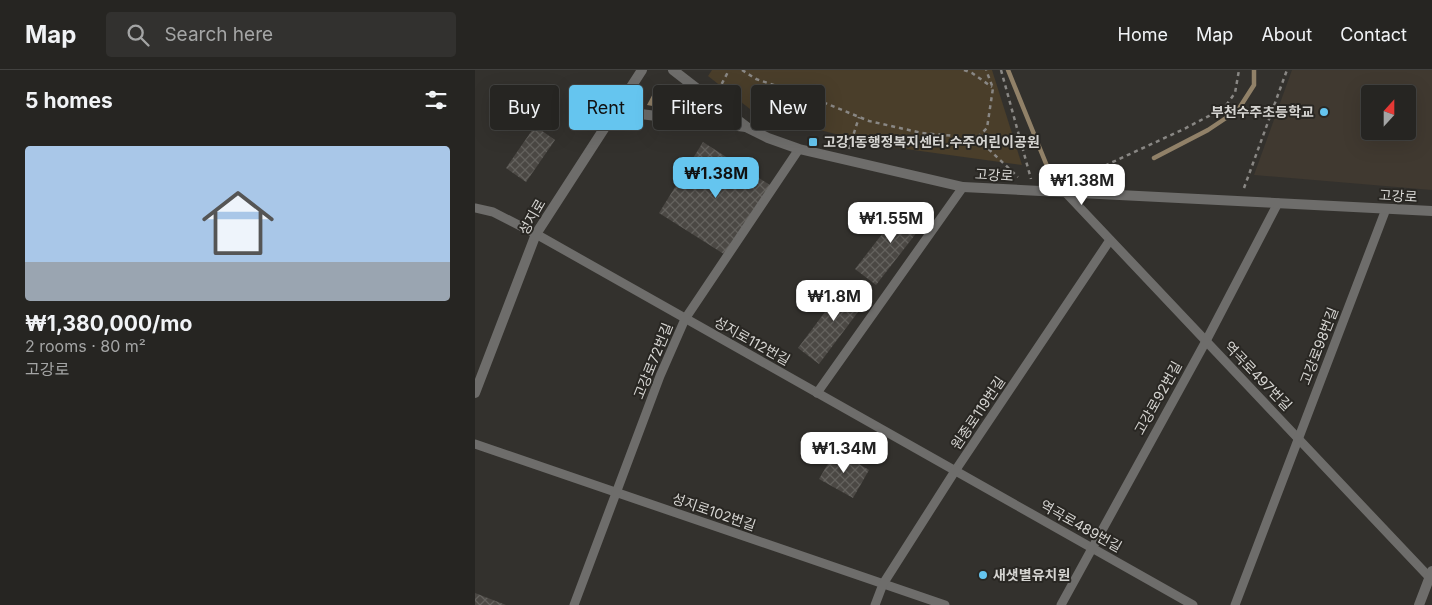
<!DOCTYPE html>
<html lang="en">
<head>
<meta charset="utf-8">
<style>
	:root { --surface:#262522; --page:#32312f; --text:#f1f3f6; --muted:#a4a5a5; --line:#424240; --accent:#65c5ef }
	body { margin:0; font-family:Inter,"Noto Sans KR",sans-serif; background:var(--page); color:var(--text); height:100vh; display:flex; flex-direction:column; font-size:19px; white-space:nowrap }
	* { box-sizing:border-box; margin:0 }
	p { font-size:16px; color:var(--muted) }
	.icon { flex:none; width:28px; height:28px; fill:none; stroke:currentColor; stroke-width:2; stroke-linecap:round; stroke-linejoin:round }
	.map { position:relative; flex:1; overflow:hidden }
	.panel { display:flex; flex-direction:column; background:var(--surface); width:475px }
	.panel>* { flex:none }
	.guide { position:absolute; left:15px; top:15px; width:475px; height:45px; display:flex; gap:10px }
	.needle { width:32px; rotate:21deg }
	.tools { position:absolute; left:886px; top:15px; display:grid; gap:10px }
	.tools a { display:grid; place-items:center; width:55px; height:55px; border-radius:5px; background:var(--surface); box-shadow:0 5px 20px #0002,0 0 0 1px var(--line); font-size:25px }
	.price { position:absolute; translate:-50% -42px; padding:0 11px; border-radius:10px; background:#fff; color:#222; font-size:16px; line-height:32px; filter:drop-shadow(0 1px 2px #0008) }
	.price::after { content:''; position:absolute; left:50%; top:30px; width:15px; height:11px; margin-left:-8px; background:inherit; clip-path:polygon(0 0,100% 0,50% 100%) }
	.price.on { background:var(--accent); color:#111 }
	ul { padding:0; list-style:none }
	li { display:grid; align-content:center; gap:10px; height:265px; padding:0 25px }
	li+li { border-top:1px solid var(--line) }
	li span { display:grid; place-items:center; height:155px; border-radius:5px; color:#555 }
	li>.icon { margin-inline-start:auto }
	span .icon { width:90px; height:90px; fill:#fffc; stroke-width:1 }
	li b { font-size:21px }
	h2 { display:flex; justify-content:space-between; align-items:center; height:60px; padding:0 25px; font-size:21px }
	.chip { padding:0 18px; border-radius:5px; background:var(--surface); box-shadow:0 5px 20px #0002,0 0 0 1px var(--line); font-size:18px; line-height:45px }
	.chip.on { background:var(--accent); color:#111 }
	header { display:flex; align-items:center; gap:30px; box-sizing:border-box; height:70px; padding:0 25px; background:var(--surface); border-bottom:1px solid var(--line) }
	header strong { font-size:24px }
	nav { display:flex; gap:28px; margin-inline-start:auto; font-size:18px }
	.search { width:350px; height:45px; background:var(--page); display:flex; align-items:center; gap:12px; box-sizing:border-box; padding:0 18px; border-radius:5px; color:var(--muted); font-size:19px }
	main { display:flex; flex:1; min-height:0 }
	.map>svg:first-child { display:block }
	.built { fill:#403930; fill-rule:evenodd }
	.green { fill:#4a3e2a }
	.water { fill:url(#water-ripples) }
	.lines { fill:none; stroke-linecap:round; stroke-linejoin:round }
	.stream { stroke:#918168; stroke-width:4.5 }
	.building { fill:url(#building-cross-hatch) }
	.path { stroke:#898784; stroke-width:2.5; stroke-dasharray:4 4; stroke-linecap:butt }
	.service { stroke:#6e6d6b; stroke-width:9 }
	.tertiary { stroke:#6e6d6b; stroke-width:10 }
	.poi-dot { fill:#65c5ef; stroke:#292723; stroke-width:2 }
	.labels { text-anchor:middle; stroke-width:4; stroke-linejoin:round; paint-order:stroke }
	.poi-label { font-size:14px; font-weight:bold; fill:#d6d5d2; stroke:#292723; text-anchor:start }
	.street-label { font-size:14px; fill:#d6d5d2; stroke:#292723 }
</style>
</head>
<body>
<header>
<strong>Map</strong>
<div class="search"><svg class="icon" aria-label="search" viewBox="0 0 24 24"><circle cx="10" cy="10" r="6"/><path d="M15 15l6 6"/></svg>Search here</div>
<nav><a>Home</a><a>Map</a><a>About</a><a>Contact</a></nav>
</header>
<main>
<section class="panel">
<h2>5 homes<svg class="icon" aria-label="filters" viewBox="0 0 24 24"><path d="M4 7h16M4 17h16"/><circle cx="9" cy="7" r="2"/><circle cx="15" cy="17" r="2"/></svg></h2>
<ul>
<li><span style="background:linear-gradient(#a9c7e8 75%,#9aa5b1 0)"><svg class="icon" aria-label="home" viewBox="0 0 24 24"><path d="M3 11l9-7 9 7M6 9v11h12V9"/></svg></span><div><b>₩1,380,000/mo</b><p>2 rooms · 80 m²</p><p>고강로</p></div></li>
</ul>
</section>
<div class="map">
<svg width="957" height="535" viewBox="0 0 957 535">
	<defs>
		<pattern id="water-ripples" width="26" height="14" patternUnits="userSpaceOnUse" patternTransform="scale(1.25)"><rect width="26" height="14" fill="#918168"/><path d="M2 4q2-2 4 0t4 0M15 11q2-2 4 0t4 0" fill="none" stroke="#756a5a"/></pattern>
		<pattern id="building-cross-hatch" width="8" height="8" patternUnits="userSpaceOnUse" patternTransform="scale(1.25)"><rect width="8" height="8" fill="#4b4844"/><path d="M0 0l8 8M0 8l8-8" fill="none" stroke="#64625e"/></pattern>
	</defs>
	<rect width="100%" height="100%" fill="#33312d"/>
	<!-- built -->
	<path class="built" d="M817,0H957V120L779,105ZM895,24H932V61H895Z"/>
	<!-- green -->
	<path class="green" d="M237,0H517L547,95L402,75L280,43L233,6Z"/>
	<!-- water -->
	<path class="water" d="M182,16L224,44L172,35Z"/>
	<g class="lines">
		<!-- stream -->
		<g class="stream">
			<path d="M533,0L572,96"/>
			<path d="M679,88L733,60L763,40L779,15V0"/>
		</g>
	</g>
	<!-- building -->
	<g class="building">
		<path d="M60,56L80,70L51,112L31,98Z"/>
		<path d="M228,72L298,117L252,186L184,143Z"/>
		<path d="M432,132L453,148L401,215L380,199Z"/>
		<path d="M374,210L395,226L344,294L323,278Z"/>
		<path d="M361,380L394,400L378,428L344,409Z"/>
		<path d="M0,523L31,535H0Z"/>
	</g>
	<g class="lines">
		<!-- path -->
		<g class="path">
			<path d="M267,0L281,9L345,31L394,51L447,63L502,68L512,58L518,18L511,0"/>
			<path d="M489,0L497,3L517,17"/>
			<path d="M526,0L556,109"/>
			<path d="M243,21L254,0"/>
			<path d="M502,68L543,107"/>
			<path d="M374,79L384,47"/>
			<path d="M601,109L709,59L749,38L760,23L764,0"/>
			<path d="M769,118L812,0"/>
		</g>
		<!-- service -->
		<g class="service">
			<path d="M591,123L954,507"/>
			<path d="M0,138L18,142L61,164L718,535"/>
			<path d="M342,323L488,117"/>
			<path d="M0,374L470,535"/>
			<path d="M99,535L185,306L210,249L324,79"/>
			<path d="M400,535L408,514L480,401L635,170"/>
			<path d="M586,535L731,271L803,133"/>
			<path d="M760,535L911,139"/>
		</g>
		<!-- tertiary -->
		<g class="tertiary">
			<path d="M198,0L273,58L293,68L324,79L488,117L957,141"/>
			<path d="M141,41L271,57"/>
			<path d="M0,323L61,164L167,0"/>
			<path d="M944,535L957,501"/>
		</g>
	</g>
	<!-- markers -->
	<g class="poi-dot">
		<circle cx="849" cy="42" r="5"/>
		<rect x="333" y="67" width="10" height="10" rx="2.5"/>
		<circle cx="508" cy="505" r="5"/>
	</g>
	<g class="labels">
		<!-- poi labels -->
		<g class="poi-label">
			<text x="839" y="47" text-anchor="end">부천수주초등학교</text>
			<text x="348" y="77">고강1동행정복지센터.수주어린이공원</text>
			<text x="518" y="510">새샛별유치원</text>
		</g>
		<!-- street labels -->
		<g class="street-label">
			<text transform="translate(519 105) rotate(3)" y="5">고강로</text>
			<text transform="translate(923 126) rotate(3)" y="5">고강로</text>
			<text transform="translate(57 147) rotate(-60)" y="5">성지로</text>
			<text transform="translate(277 271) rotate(29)" y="5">성지로112번길</text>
			<text transform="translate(844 276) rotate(-69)" y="5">고강로98번길</text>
			<text transform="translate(178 291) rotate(-68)" y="5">고강로72번길</text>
			<text transform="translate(783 306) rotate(46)" y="5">역곡로497번길</text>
			<text transform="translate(683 328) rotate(-61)" y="5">고강로92번길</text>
			<text transform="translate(503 343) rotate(-56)" y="5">원종로119번길</text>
			<text transform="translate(239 442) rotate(19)" y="5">성지로102번길</text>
			<text transform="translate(606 456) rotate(29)" y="5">역곡로489번길</text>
		</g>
	</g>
</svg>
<div class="tools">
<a><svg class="needle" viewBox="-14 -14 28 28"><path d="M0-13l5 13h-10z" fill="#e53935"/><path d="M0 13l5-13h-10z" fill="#a4a5a5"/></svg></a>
</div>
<b class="price on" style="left:241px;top:129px">₩1.38M</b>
<b class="price" style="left:607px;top:136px">₩1.38M</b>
<b class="price" style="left:416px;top:174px">₩1.55M</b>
<b class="price" style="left:359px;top:252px">₩1.8M</b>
<b class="price" style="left:369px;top:404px">₩1.34M</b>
<div class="guide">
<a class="chip">Buy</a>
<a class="chip on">Rent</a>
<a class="chip">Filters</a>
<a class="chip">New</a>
</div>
</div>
</main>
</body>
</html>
